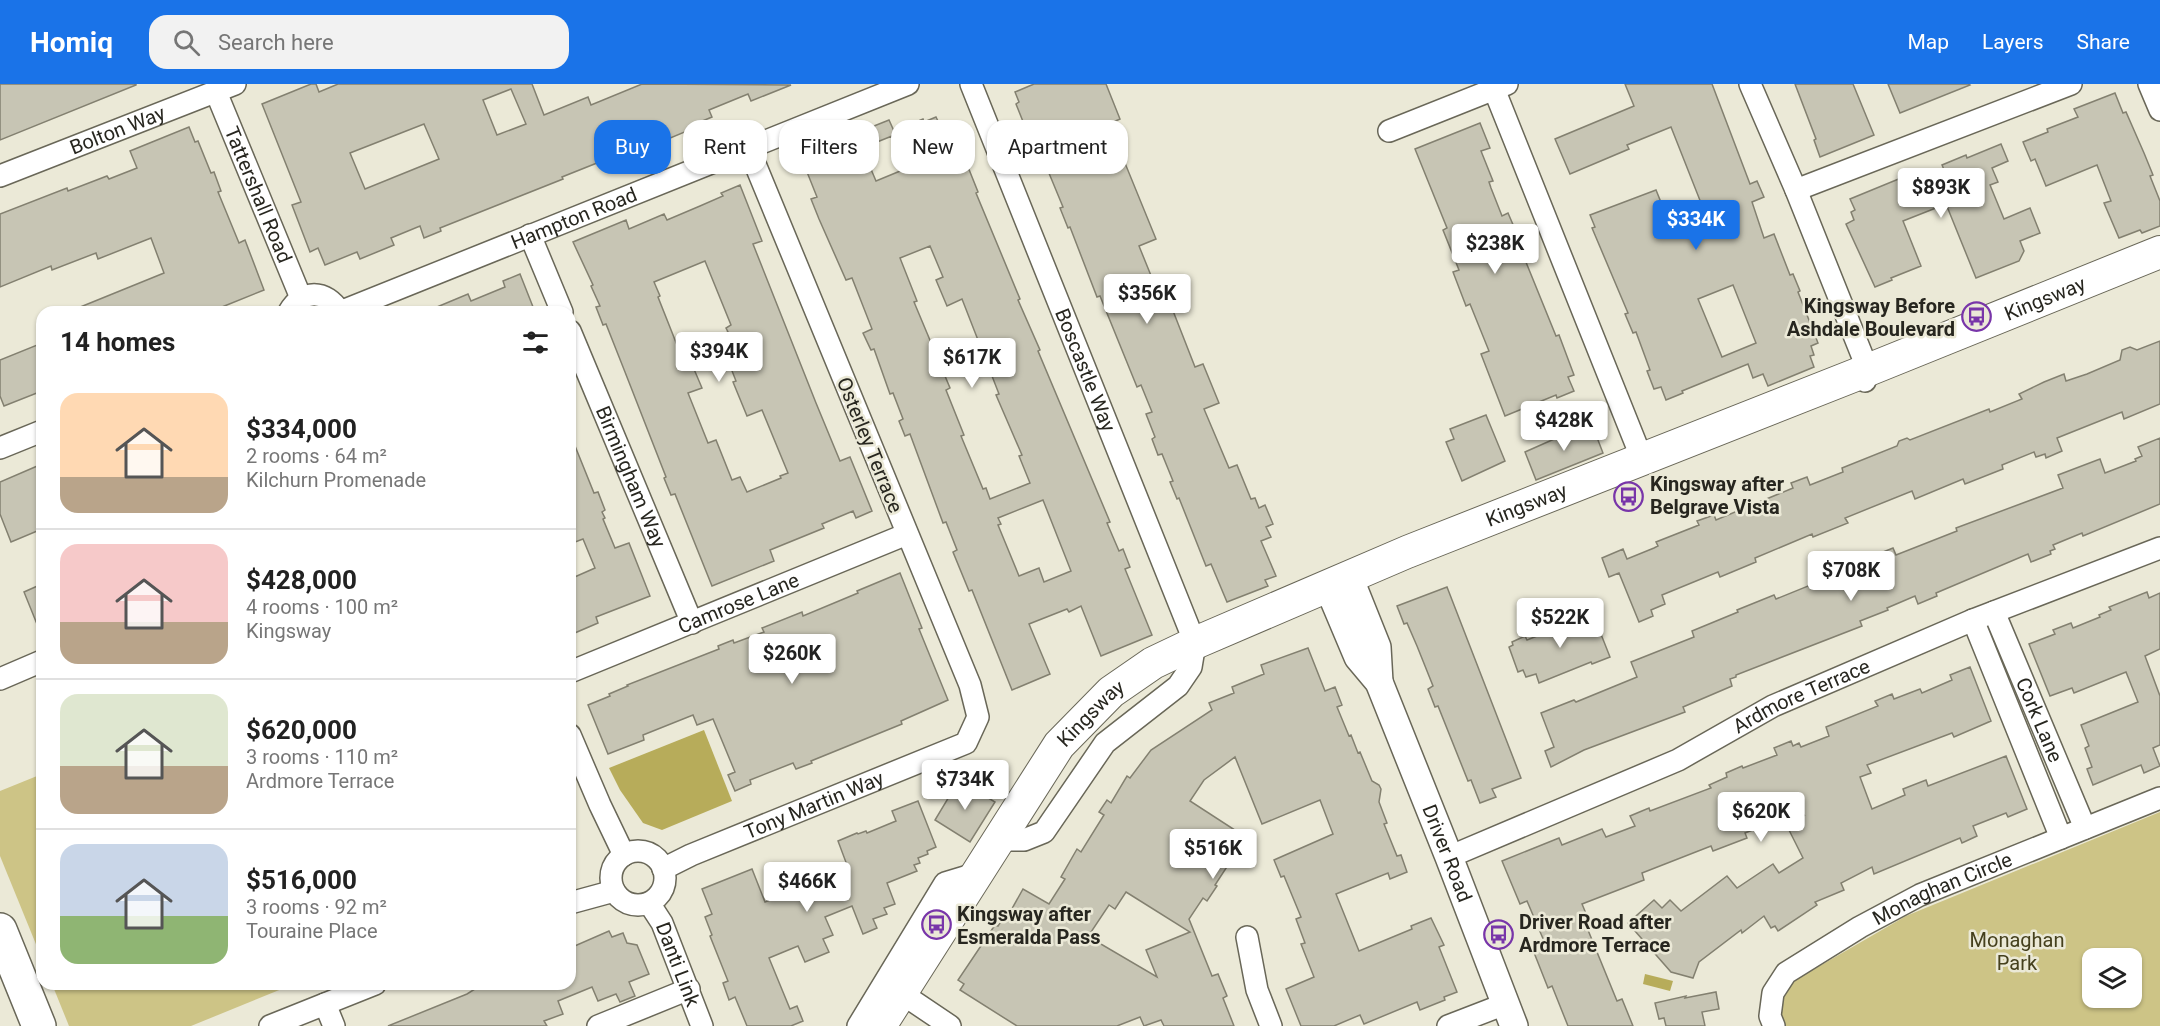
<!DOCTYPE html>
<html lang="en">
<head>
<meta charset="utf-8">
<style>
	:root { --surface:#fff; --page:#f2f2f2; --text:#222; --muted:#767676; --line:#e0e0e0; --accent:#1a73e8 }
	body { margin:0; font-family:Roboto,sans-serif; background:var(--page); color:var(--text); height:100vh; display:flex; flex-direction:column; font-size:22px; white-space:nowrap }
	* { box-sizing:border-box; margin:0 }
	p { font-size:20px; color:var(--muted) }
	.icon { flex:none; width:33px; height:33px; fill:none; stroke:currentColor; stroke-width:2; stroke-linecap:round; stroke-linejoin:round }
	.map { position:relative; flex:1; overflow:hidden }
	.side { position:absolute; left:36px; top:222px; width:540px; height:684px; display:flex; flex-direction:column; background:var(--surface); border-radius:18px; box-shadow:0 2px 4px #0004 }
	.side>* { flex:none }
	.top-card { position:absolute; left:594px; top:36px; width:570px; height:54px; display:flex; gap:12px }
	.buttons { position:absolute; left:2082px; top:864px; display:grid; gap:12px }
	.buttons a { display:grid; place-items:center; width:60px; height:60px; border-radius:12px; background:var(--surface); box-shadow:0 2px 4px #0004; font-size:30px }
	.price { position:absolute; translate:-50% -51px; padding:0 14px; border-radius:6px; background:#fff; color:#222; font-size:20px; line-height:39px; filter:drop-shadow(0 2px 3px #0008) }
	.price::after { content:''; position:absolute; left:50%; top:36px; width:18px; height:14px; margin-left:-9px; background:inherit; clip-path:polygon(0 0,100% 0,50% 100%) }
	.price.current { background:var(--accent); color:#fff }
	ul { padding:0; list-style:none }
	li { display:flex; align-items:center; gap:18px; height:150px; padding:0 24px }
	li+li { border-top:2px solid var(--line) }
	li span { display:grid; place-items:center; flex:none; width:168px; height:120px; border-radius:18px; color:#555 }
	li>.icon { margin-inline-start:auto }
	span .icon { width:72px; height:72px; fill:#fffc; stroke-width:1 }
	li b { font-size:26px }
	h2 { display:flex; justify-content:space-between; align-items:center; height:72px; padding:0 24px; font-size:26px }
	.tag { padding:0 21px; border-radius:18px; background:var(--surface); box-shadow:0 2px 4px #0004; font-size:21px; line-height:54px }
	.tag.current { background:var(--accent); color:#fff }
	header { display:flex; align-items:center; gap:36px; box-sizing:border-box; height:84px; padding:0 30px; background:var(--accent); color:#fff }
	header strong { font-size:28px }
	nav { display:flex; gap:33px; margin-inline-start:auto; font-size:21px }
	.search { width:420px; height:54px; background:var(--page); display:flex; align-items:center; gap:15px; box-sizing:border-box; padding:0 21px; border-radius:18px; color:var(--muted); font-size:22px }
	.map>svg:first-child { display:block }
	.green { fill:#cdc486; fill-rule:evenodd }
	.water { fill:#b7ac5a }
	.building { fill:#c7c5b4; stroke:#838070; stroke-width:1.5; fill-rule:evenodd }
	.lines { fill:none; stroke-linecap:round; stroke-linejoin:round }
	.minor-casing { stroke:#696758; stroke-width:24 }
	.tertiary-casing { stroke:#696758; stroke-width:30 }
	.secondary-casing { stroke:#696758; stroke-width:34 }
	.primary-casing { stroke:#696758; stroke-width:36 }
	.minor { stroke:#fff; stroke-width:21 }
	.tertiary { stroke:#fff; stroke-width:27 }
	.secondary { stroke:#fff; stroke-width:32 }
	.primary { stroke:#fff; stroke-width:33 }
	.labels { text-anchor:middle; stroke-width:5; stroke-linejoin:round; paint-order:stroke }
	.street-label { font-size:20px; fill:#27261f; stroke:#ebe9d7 }
	.poi-label { font-size:20px; font-weight:bold; fill:#27261f; stroke:#ebe9d7; text-anchor:start }
	.park-label { font-size:20px; fill:#45401d; stroke:#ebe9d7 }
</style>
</head>
<body>
<header>
<strong>Homiq</strong>
<div class="search"><svg class="icon" aria-label="search" viewBox="0 0 24 24"><circle cx="10" cy="10" r="6"/><path d="M15 15l6 6"/></svg>Search here</div>
<nav><a>Map</a><a>Layers</a><a>Share</a></nav>
</header>
<div class="map">
<svg width="2160" height="942" viewBox="0 0 2160 942">
	<rect width="100%" height="100%" fill="#ebe9d7"/>
	<!-- green -->
	<g class="green">
		<path d="M42,690V875L0,772V707Z"/>
		<path d="M2160,728V942H1784C1776,922 1782,914 1792,898L1906,832ZM2092,874H2132V914H2092Z"/>
		<path d="M52,900H294L191,942H69Z"/>
	</g>
	<!-- water -->
	<g class="water">
		<path d="M704,646L732,717L662,746L643,739L620,706L609,684Z"/>
		<path d="M1645,890L1673,897L1670,907L1643,900Z"/>
	</g>
	<!-- building -->
	<g class="building">
		<path d="M0,0H136V1L0,56Z"/>
		<path d="M311,0H316L319,8L338,0H532L544,31L588,13L591,21L642,0L791,1L751,17L748,10L709,26L712,33L690,42L692,45L639,67L637,63L562,93L563,95L440,144L441,147L424,154L420,142L391,154L394,161L360,175L357,168L325,181L318,164L310,168L292,121L301,118L262,20ZM511,5L526,40L497,51L483,16ZM424,40L439,75L365,105L350,69Z"/>
		<path d="M1034,0H1106L1120,35L1109,40L1156,155L1139,162L1152,194L1159,191L1195,283L1203,280L1219,319L1204,325L1229,384L1237,381L1251,415L1255,414L1259,424L1265,421L1273,440L1266,443L1271,453L1261,457L1276,492L1265,496L1268,502L1227,518L1211,480L1206,482L1179,414L1177,415L1170,398L1173,397L1162,370L1158,371L1152,355L1155,353L1146,330L1152,328L1141,301L1137,303L1100,212L1097,213L1070,143L1068,144L1060,124L1063,123L1034,53H1033L1027,39L1024,40L1016,20L1019,18L1015,8Z"/>
		<path d="M1625,0H1712L1750,100L1757,97L1764,113L1752,118L1764,154L1774,150L1790,191L1793,190L1800,207L1798,208L1818,259L1811,262L1814,271L1810,272L1814,283L1768,302L1763,290L1753,294L1748,280L1682,307L1683,309L1666,316L1661,303L1654,305L1647,287L1650,286L1636,248L1633,249L1625,230L1628,229L1592,144L1595,143L1590,131L1656,106L1669,138L1703,124L1671,43L1627,61L1629,65L1570,90L1555,55L1634,22ZM1733,201L1756,259L1722,273L1698,215Z"/>
		<path d="M1795,0H1853L1874,51L1820,73L1814,56L1816,55Z"/>
		<path d="M1888,0H1969L1970,1L1900,29Z"/>
		<path d="M2115,9L2123,29L2126,28L2144,69L2153,91L2150,92L2160,117V142L2142,149L2140,146L2119,154L2104,119L2111,117L2097,81L2046,102L2035,75L2031,77L2023,58L2048,48L2047,45L2078,33L2074,25Z"/>
		<path d="M936,33L952,66L960,63L978,108L976,109L1020,215L1018,216L1040,266L1038,267L1110,438L1107,439L1119,467L1123,465L1130,483L1125,485L1152,551L1101,572L1081,522L1069,528L1067,525L1029,540L1050,590L1012,606L972,506L969,507L953,468L957,466L946,438L943,439L910,350L905,352L899,337L903,335L893,309L890,310L874,265L871,266L863,249L872,245L852,194L846,196L819,135L811,115L817,113L799,68L852,46L854,50L889,36L894,47L923,35L924,38ZM892,52L905,85L876,97L862,64ZM930,162L943,193L936,196L947,222L962,215L999,310L996,311L1022,371L1019,372L1030,399L990,415L986,404L983,405L961,352L964,351L946,306L950,304L914,218L917,217L900,174ZM1043,416L1071,487L1044,498L1039,484L1019,492L998,441L1001,440L998,434Z"/>
		<path d="M1480,39L1490,64L1481,67L1493,97L1489,98L1491,104L1502,132L1508,129L1517,150L1515,151L1556,252L1559,251L1574,291L1568,293L1574,307L1557,314L1556,311L1505,332L1481,270L1489,267L1470,220L1466,222L1453,188L1459,186L1443,146L1447,144L1415,65Z"/>
		<path d="M189,43L195,58L198,57L211,89L214,88L221,107L218,108L239,159L245,156L264,206L222,223L224,228H68L164,189L151,154L98,175L96,169L52,186L51,182L0,203V130L67,104L68,107L107,92L109,95L137,84L130,67Z"/>
		<path d="M2001,60L2008,77L1992,84L1998,98L1990,101L2004,135L2030,124L2040,149L2020,157L2024,167L2019,177L1976,194L1946,120L1903,137L1921,182L1891,194L1892,196L1875,203L1846,140L1854,136L1851,128L1855,126L1850,115L1901,94L1905,104L1945,88L1942,81L1966,71L1967,74Z"/>
		<path d="M740,101L762,157L753,160L816,319L840,377L850,373L872,427L856,434L853,427L822,440L824,444L770,466L774,477L712,502L675,410L671,411L664,394L666,393L625,288L606,240L603,241L596,223L600,222L591,202L593,201L573,158L626,136L629,145L664,130L667,136L700,122L723,112L721,109ZM705,177L731,241L726,244L728,248L724,250L728,262L723,264L736,297L733,298L747,332L762,326L788,389L780,392L781,394L747,408L740,393L732,396L716,356L708,359L688,309L702,304L685,264L679,266L658,213L660,212L654,198Z"/>
		<path d="M520,190L535,228H425L468,210L471,217L505,203L503,197Z"/>
		<path d="M2160,257V320L2124,335L2122,328L2057,354L2062,367L2046,374L2045,370L2036,373L2034,368L2002,381L2003,385L1965,400L1963,395L1915,415L1912,407L1845,434L1848,439L1813,453L1812,450L1755,474L1756,478L1720,493L1718,488L1662,511L1665,520L1651,526L1653,532L1639,538L1619,489L1609,493L1602,474L1623,465L1627,475L1654,464L1658,462L1656,458L1699,441L1697,437L1714,431L1716,436L1747,423L1793,404L1791,399L1807,393L1810,401L1843,388L1842,384L1897,362L1899,357L1907,354L1910,356L1989,325L1990,328L2022,315L2019,310L2044,298L2064,290L2066,297L2087,290L2120,276L2122,266L2130,263L2137,266Z"/>
		<path d="M42,259V307L4,322L0,312V276Z"/>
		<path d="M1486,331L1505,377L1462,397L1446,358L1454,355L1450,345Z"/>
		<path d="M1588,340L1593,353L1596,351L1603,369L1536,396L1525,368Z"/>
		<path d="M571,352L594,409L598,408L605,426L602,428L605,434L603,435L615,464L629,459L650,512L596,533L598,539L570,551V495L595,484L583,455L570,460Z"/>
		<path d="M2160,354V420L2083,452L2082,449L2053,461L2055,465L2050,467L2051,470L2031,478L2028,470L1936,509L1937,512L1918,520L1915,512L1887,524L1888,526L1860,537L1862,542L1736,591V593L1730,595L1732,602L1683,623L1685,628L1584,666L1551,683L1545,667L1554,663L1541,629L1574,616L1576,618L1637,593L1631,578L1694,553L1692,547L1738,528L1737,526L1774,511L1776,515L1855,483L1853,480L1893,464L1896,471L1957,447L1956,444L2063,404L2058,391L2100,375L2105,389L2136,377L2135,375L2142,372L2138,363Z"/>
		<path d="M42,380V445L11,458L0,430V398Z"/>
		<path d="M900,489L922,544L919,545L948,616L901,637L902,640L811,677L812,679L796,685L793,679L750,696L751,700L735,707L728,691L735,688L713,635L697,641L693,631L643,651L644,656L608,670L588,621L610,612L609,610L628,602L627,601L719,565L718,562L733,556L734,559L764,548L762,544L802,528L803,532L858,509L857,507Z"/>
		<path d="M42,500V550H41L24,508Z"/>
		<path d="M1447,503L1521,694L1492,705L1496,713L1480,719L1471,696L1468,697L1438,622L1435,623L1428,605L1433,602L1417,562L1407,539L1404,540L1397,522Z"/>
		<path d="M2147,508L2149,514L2160,509V565L2145,572L2160,612V661L2153,664L2160,682L2144,689L2141,681L2093,701L2087,685L2092,683L2085,664L2089,662L2081,641L2138,618L2126,588L2074,609L2072,604L2050,612L2029,560L2055,550L2053,546L2071,539L2073,544L2100,533L2099,531L2111,526L2109,523Z"/>
		<path d="M1581,530L1582,534L1593,530L1610,573L1592,580L1591,578L1539,599L1536,590L1526,593L1523,586L1518,588L1509,563L1513,561L1512,558L1525,552L1527,556L1567,540L1566,536Z"/>
		<path d="M1308,564L1325,607L1335,603L1342,621L1337,623L1349,652L1351,651L1358,669L1360,668L1372,697L1379,701L1381,705L1379,718L1387,739L1384,740L1397,772L1401,771L1407,788L1390,795L1388,789L1336,810L1359,867L1412,845L1411,842L1431,834L1444,861L1439,863L1457,908L1444,913L1445,916L1420,926L1417,918L1364,940L1360,931L1334,942H1301L1286,905L1314,893L1301,860L1305,859L1296,835L1301,833L1284,792L1281,793L1274,776L1333,750L1320,716L1262,740L1235,673L1204,696L1190,717L1241,750L1231,765L1236,769L1215,801L1217,802L1207,817L1203,814L1189,835L1212,892L1218,890L1227,912L1223,914L1234,942H1164L1161,936L1144,942L1140,933L1117,942H1017L960,906L964,900L958,896L995,841L998,842L1002,836L1005,837L1023,805L1049,820L1065,795L1061,793L1077,765L1081,768L1104,731L1099,728L1107,716L1111,719L1127,692L1130,694L1151,666L1212,626L1209,619L1234,609L1232,603L1264,590L1261,581ZM1126,808L1190,848L1146,866L1157,893L1094,856L1097,852L1091,848L1109,821L1115,825Z"/>
		<path d="M1970,583L1991,637L1954,653L1952,649L1867,681L1871,689L1860,693L1872,725L1905,711L1903,705L1926,696L1928,702L2006,672L2027,725L2008,733L2006,729L1973,742L1977,752L1962,759L1960,754L1874,790L1872,783L1841,799L1844,806L1815,818L1817,821L1778,847L1775,842L1771,844L1764,832L1742,849L1741,846L1699,878L1693,894L1671,888L1628,839L1654,816L1662,824L1670,816L1681,827L1727,792L1737,804L1773,780L1779,789L1803,774L1788,744L1805,731L1785,739L1783,734L1745,749L1747,754L1713,767L1711,762L1642,789L1644,796L1582,820L1592,844L1588,846L1617,917L1622,915L1633,942H1568L1552,902L1548,904L1531,861L1544,857L1527,817L1520,820L1502,777L1559,754L1562,761L1602,745L1606,753L1635,742L1630,732L1649,724L1650,727L1711,704L1709,701L1727,693L1726,689L1742,682L1743,684L1777,671L1774,664L1791,657L1793,662L1799,659L1801,663L1829,652L1826,643L1878,622L1875,617L1892,610L1894,615L1920,605L1922,609L1952,596L1950,591Z"/>
		<path d="M959,696L995,718L970,758L935,736Z"/>
		<path d="M918,717L936,763L927,767L928,770L918,774L920,779L914,781L917,787L887,799L895,820L884,824L887,830L873,835L877,844L863,850L852,822L825,833L833,851L823,855L829,868L805,878L798,862L769,874L790,925L797,922L803,937L791,942H747L735,913L729,916L723,899L728,897L710,852L712,851L705,833L712,830L702,805L752,785L765,818L812,800L814,804L842,793L838,785L847,781L838,757L857,749L858,750L866,747L867,749L896,737L892,727Z"/>
		<path d="M609,847L612,853L623,849L627,859L637,861L649,890L629,898L635,912L620,918L616,910L598,917L592,903L558,917L563,930L544,937L547,942H388L467,910L475,905L472,900H570V864Z"/>
		<path d="M1716,908L1719,925L1702,928L1705,942H1666L1664,934L1659,935L1655,919L1686,912L1685,914Z"/>
	</g>
	<g class="lines">
		<defs>
			<g id="minor">
				<path id="s1" d="M971,0L1195,559L1191,583L1178,602L1105,659L1044,748L1024,756H1011"/>
				<path d="M1750,0L1796,106L1868,286L1865,297"/>
				<path d="M2149,0L2160,26"/>
				<path d="M1494,5L1642,375"/>
				<path id="s2" d="M216,8L301,214"/>
				<path d="M1389,47L1507,0"/>
				<path id="s3" d="M0,92L235,0"/>
				<path d="M1796,106L2071,0"/>
				<path d="M530,151L562,228"/>
				<path d="M289,228C302,205 326,205 340,228"/>
				<path id="s4" d="M340,228L908,0"/>
				<path id="s5" d="M570,247L692,539"/>
				<path d="M0,364L42,347"/>
				<path id="s6" d="M1994,528L2085,744"/>
				<path d="M1973,536L2061,754"/>
				<path id="s7" d="M570,588L907,450"/>
				<path d="M0,595L42,577"/>
				<path d="M570,651L600,721L624,771"/>
				<circle cx="638" cy="794" r="27"/>
				<path id="s8" d="M1449,773L1678,676L1773,622L1973,536L2160,464"/>
				<path id="s9" d="M663,785L691,771L966,659L978,633L970,601L748,63"/>
				<path d="M570,819L614,807"/>
				<path id="s10" d="M649,819L662,839L702,942"/>
				<path d="M1247,853L1257,906L1271,942"/>
				<path d="M901,909L950,942"/>
				<path d="M325,920L334,942"/>
				<path d="M270,942L375,900"/>
				<path d="M598,942L689,905"/>
				<path d="M858,942L945,799L978,789"/>
				<path d="M1448,942L1505,920"/>
				<path id="s11" d="M1774,942L1770,932L1773,909L1786,889L1860,843L1920,811L2160,714"/>
			</g>
			<g id="tertiary">
				<path d="M1349,493L1377,563L1379,598"/>
				<path id="s12" d="M1328,502L1358,573L1379,598L1449,773L1514,942"/>
			</g>
			<g id="secondary">
				<path id="s13" d="M880,942L1059,661L1111,608L1153,579L1195,559L1407,468L1868,286L2160,168"/>
			</g>
			<path id="primary" d="M0,846L39,942"/>
		</defs>
		<!-- minor casing -->
		<use href="#minor" class="minor-casing"/>
		<!-- tertiary casing -->
		<use href="#tertiary" class="tertiary-casing"/>
		<!-- secondary casing -->
		<use href="#secondary" class="secondary-casing"/>
		<!-- primary casing -->
		<use href="#primary" class="primary-casing"/>
		<!-- minor -->
		<use href="#minor" class="minor"/>
		<!-- tertiary -->
		<use href="#tertiary" class="tertiary"/>
		<!-- secondary -->
		<use href="#secondary" class="secondary"/>
		<!-- primary -->
		<use href="#primary" class="primary"/>
	</g>
	<!-- icons -->
	<defs>
		<symbol id="bus-ring" viewBox="-11 -11 22 22"><circle r="9.5" fill="#ebe9d7" stroke="#7835a9" stroke-width="1.5"/><path d="M-5-6H5V4H4V6H2V4H-2V6H-4V4H-5ZM-3.5-4V0h7V-4ZM-3.5 1.2v1.5H-2V1.2ZM2 1.2v1.5H3.5V1.2Z" fill="#7835a9"/></symbol>
	</defs>
	<g fill-rule="evenodd">
		<use href="#bus-ring" x="1960" y="216" width="33" height="33"/>
		<use href="#bus-ring" x="1612" y="396" width="33" height="33"/>
		<use href="#bus-ring" x="920" y="824" width="33" height="33"/>
		<use href="#bus-ring" x="1482" y="834" width="33" height="33"/>
	</g>
	<g class="labels">
		<!-- street labels -->
		<g class="street-label">
			<text dy="7" stroke="none"><textPath href="#s3" startOffset="126">Bolton Way</textPath></text>
			<text dy="7" stroke="none"><textPath href="#s2" startOffset="111">Tattershall Road</textPath></text>
			<text dy="7" stroke="none"><textPath href="#s4" startOffset="252">Hampton Road</textPath></text>
			<text dy="7" stroke="none"><textPath href="#s13" startOffset="1422">Kingsway</textPath></text>
			<text dy="7" stroke="none"><textPath href="#s1" startOffset="308">Boscastle Way</textPath></text>
			<text transform="translate(870 361) rotate(68)" y="7">Osterley Terrace</text>
			<text dy="7" stroke="none"><textPath href="#s5" startOffset="158">Birmingham Way</textPath></text>
			<text dy="7" stroke="none"><textPath href="#s13" startOffset="864">Kingsway</textPath></text>
			<text dy="7" stroke="none"><textPath href="#s7" startOffset="182">Camrose Lane</textPath></text>
			<text dy="7" stroke="none"><textPath href="#s8" startOffset="388">Ardmore Terrace</textPath></text>
			<text dy="7" stroke="none"><textPath href="#s13" startOffset="378">Kingsway</textPath></text>
			<text dy="7" stroke="none"><textPath href="#s6" startOffset="117">Cork Lane</textPath></text>
			<text dy="7" stroke="none"><textPath href="#s9" startOffset="164">Tony Martin Way</textPath></text>
			<text dy="7" stroke="none"><textPath href="#s12" startOffset="294">Driver Road</textPath></text>
			<text dy="7" stroke="none"><textPath href="#s11" startOffset="236">Monaghan Circle</textPath></text>
			<text dy="7" stroke="none"><textPath href="#s10" startOffset="68">Danti Link</textPath></text>
		</g>
		<!-- poi labels -->
		<g class="poi-label">
			<text x="1955" y="229" text-anchor="end">Kingsway Before<tspan x="1955" dy="23">Ashdale Boulevard</tspan></text>
			<text x="1650" y="407">Kingsway after<tspan x="1650" dy="23">Belgrave Vista</tspan></text>
			<text x="957" y="837">Kingsway after<tspan x="957" dy="23">Esmeralda Pass</tspan></text>
			<text x="1519" y="845">Driver Road after<tspan x="1519" dy="23">Ardmore Terrace</tspan></text>
		</g>
		<!-- park labels -->
		<g class="park-label">
			<text x="2017" y="863">Monaghan<tspan x="2017" dy="23">Park</tspan></text>
		</g>
	</g>
</svg>
<div class="buttons">
<a><svg class="icon" aria-label="layers" viewBox="0 0 24 24"><path d="M12 4l9 5-9 5-9-5zM3 14l9 5 9-5"/></svg></a>
</div>
<b class="price" style="left:1941px;top:135px">$893K</b>
<b class="price current" style="left:1696px;top:167px">$334K</b>
<b class="price" style="left:1495px;top:191px">$238K</b>
<b class="price" style="left:1147px;top:241px">$356K</b>
<b class="price" style="left:719px;top:299px">$394K</b>
<b class="price" style="left:972px;top:305px">$617K</b>
<b class="price" style="left:1564px;top:368px">$428K</b>
<b class="price" style="left:1851px;top:518px">$708K</b>
<b class="price" style="left:1560px;top:565px">$522K</b>
<b class="price" style="left:792px;top:601px">$260K</b>
<b class="price" style="left:965px;top:727px">$734K</b>
<b class="price" style="left:1761px;top:759px">$620K</b>
<b class="price" style="left:1213px;top:796px">$516K</b>
<b class="price" style="left:807px;top:829px">$466K</b>
<div class="top-card">
<a class="tag current">Buy</a>
<a class="tag">Rent</a>
<a class="tag">Filters</a>
<a class="tag">New</a>
<a class="tag">Apartment</a>
</div>
<section class="side">
<h2>14 homes<svg class="icon" aria-label="filters" viewBox="0 0 24 24"><path d="M4 7h16M4 17h16"/><circle cx="9" cy="7" r="2"/><circle cx="15" cy="17" r="2"/></svg></h2>
<ul>
<li><span style="background:linear-gradient(#ffd9b3 70%,#b9a48a 0)"><svg class="icon" aria-label="home" viewBox="0 0 24 24"><path d="M3 11l9-7 9 7M6 9v11h12V9"/></svg></span><div><b>$334,000</b><p>2 rooms · 64 m²</p><p>Kilchurn Promenade</p></div></li>
<li><span style="background:linear-gradient(#f6c9c9 65%,#b9a48a 0)"><svg class="icon" aria-label="home" viewBox="0 0 24 24"><path d="M3 11l9-7 9 7M6 9v11h12V9"/></svg></span><div><b>$428,000</b><p>4 rooms · 100 m²</p><p>Kingsway</p></div></li>
<li><span style="background:linear-gradient(#dfe7d0 60%,#b9a48a 0)"><svg class="icon" aria-label="home" viewBox="0 0 24 24"><path d="M3 11l9-7 9 7M6 9v11h12V9"/></svg></span><div><b>$620,000</b><p>3 rooms · 110 m²</p><p>Ardmore Terrace</p></div></li>
<li><span style="background:linear-gradient(#c9d6e8 60%,#8fb573 0)"><svg class="icon" aria-label="home" viewBox="0 0 24 24"><path d="M3 11l9-7 9 7M6 9v11h12V9"/></svg></span><div><b>$516,000</b><p>3 rooms · 92 m²</p><p>Touraine Place</p></div></li>
</ul>
</section>
</div>
</body>
</html>
